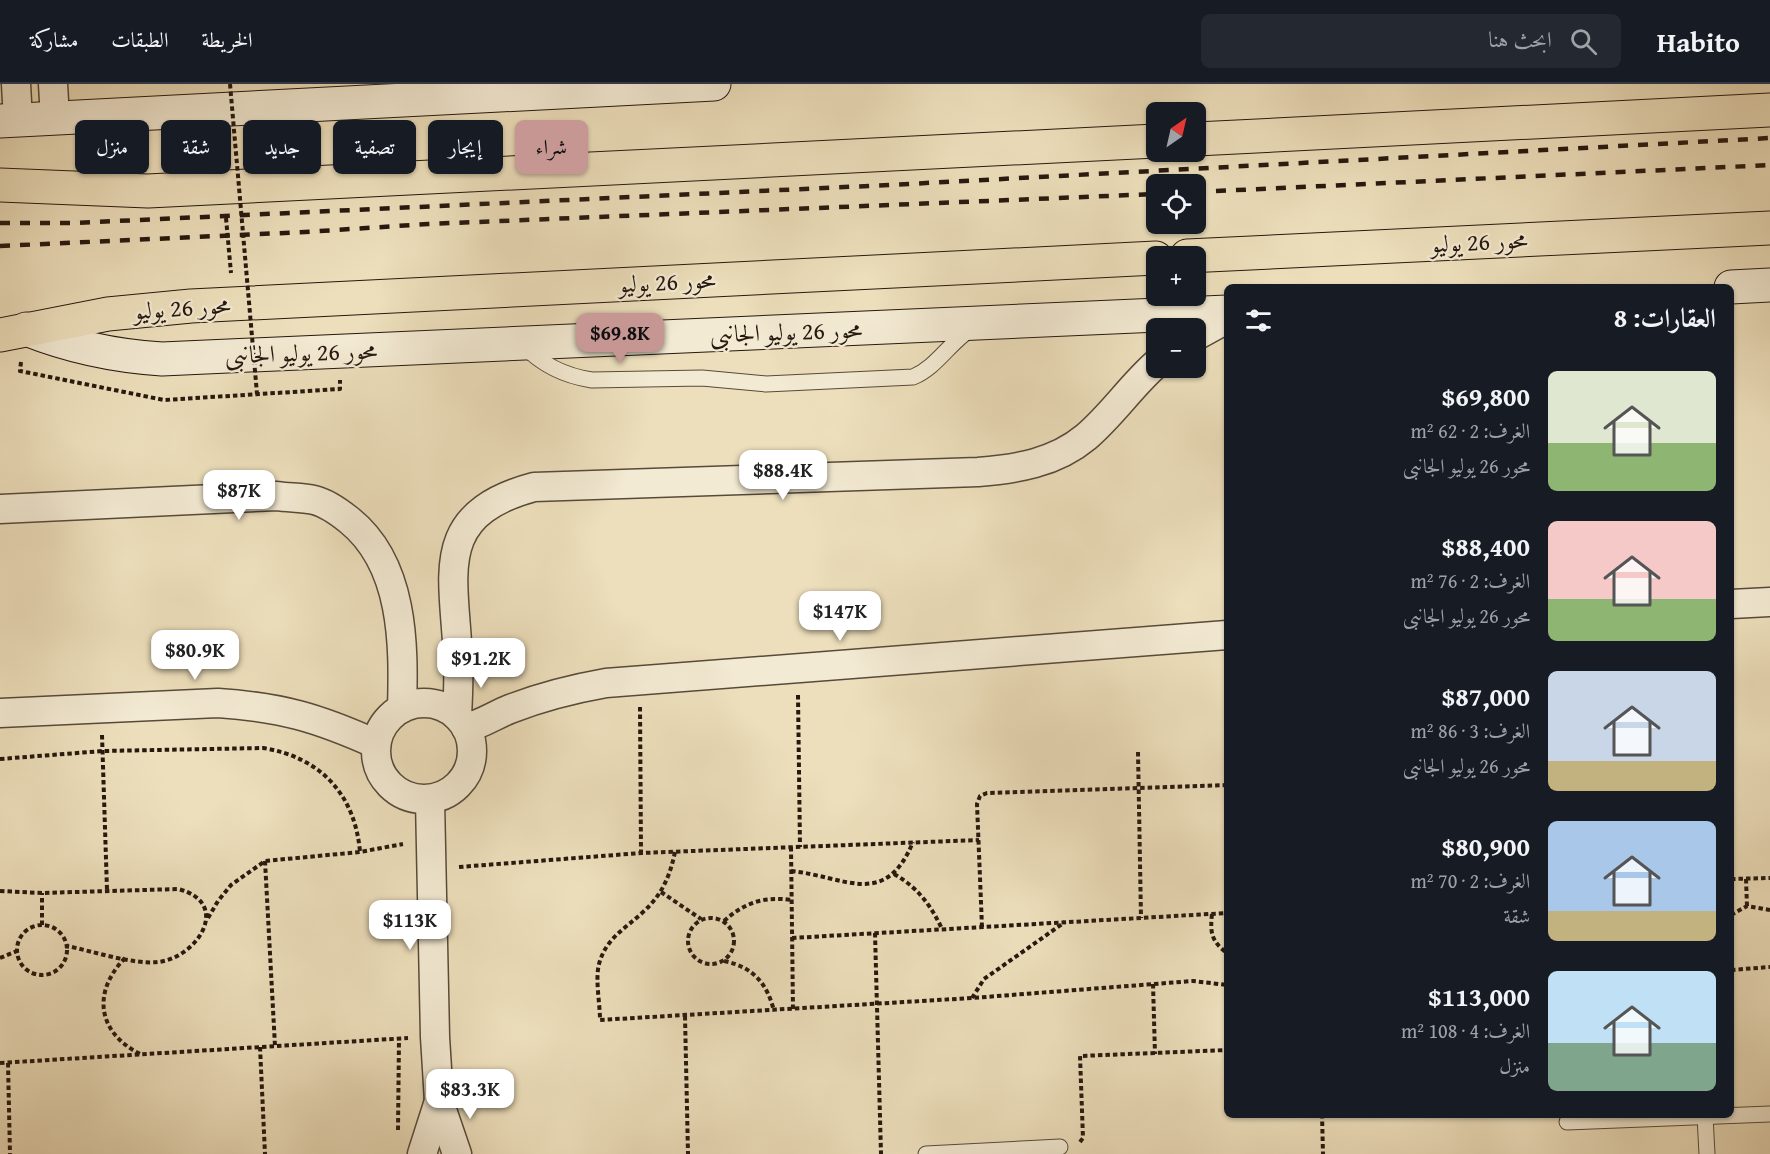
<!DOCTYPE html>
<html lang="ar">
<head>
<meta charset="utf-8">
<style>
	:root { --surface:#171b24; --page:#242831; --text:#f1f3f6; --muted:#9ea1a6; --line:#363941; --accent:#c59692 }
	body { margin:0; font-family:"Gentium Book Plus",Amiri,serif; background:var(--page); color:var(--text); direction:rtl; height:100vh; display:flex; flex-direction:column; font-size:22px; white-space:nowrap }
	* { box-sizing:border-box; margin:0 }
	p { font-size:20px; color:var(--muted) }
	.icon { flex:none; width:33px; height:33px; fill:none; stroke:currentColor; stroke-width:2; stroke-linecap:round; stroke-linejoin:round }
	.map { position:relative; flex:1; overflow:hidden; direction:ltr }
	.panel { position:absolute; left:1224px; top:200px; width:510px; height:834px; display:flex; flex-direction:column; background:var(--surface); border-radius:9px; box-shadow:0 2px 4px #0004; direction:rtl }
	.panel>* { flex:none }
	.hud { position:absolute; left:18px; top:36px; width:570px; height:54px; direction:rtl; display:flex; gap:12px }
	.needle { width:39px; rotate:34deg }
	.tools { position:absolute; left:1146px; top:18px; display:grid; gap:12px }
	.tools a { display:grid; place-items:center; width:60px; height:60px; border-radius:9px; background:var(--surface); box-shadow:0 2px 4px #0004; font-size:30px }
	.price { position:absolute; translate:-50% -51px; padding:0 14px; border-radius:12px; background:#fff; color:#222; font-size:20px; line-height:39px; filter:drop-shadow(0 2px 3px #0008) }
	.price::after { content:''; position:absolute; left:50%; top:36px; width:18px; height:14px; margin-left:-9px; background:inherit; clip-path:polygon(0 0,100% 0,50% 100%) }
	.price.active { background:var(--accent); color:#111 }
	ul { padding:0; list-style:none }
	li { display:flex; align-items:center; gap:18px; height:150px; padding:0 18px }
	li span { display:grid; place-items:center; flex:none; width:168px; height:120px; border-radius:9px; color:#555 }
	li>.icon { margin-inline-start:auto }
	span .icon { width:72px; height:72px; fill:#fffc; stroke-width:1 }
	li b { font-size:26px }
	h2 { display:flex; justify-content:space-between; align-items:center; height:72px; padding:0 18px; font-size:26px }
	.chip { padding:0 21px; border-radius:9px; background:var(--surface); box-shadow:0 2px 4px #0004; font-size:21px; line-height:54px }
	.chip.active { background:var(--accent); color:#111 }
	header { display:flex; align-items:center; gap:36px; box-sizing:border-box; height:84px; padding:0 30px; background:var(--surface); border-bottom:2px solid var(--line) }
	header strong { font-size:28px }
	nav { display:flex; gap:33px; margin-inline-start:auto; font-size:21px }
	.search { width:420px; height:54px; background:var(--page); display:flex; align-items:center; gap:15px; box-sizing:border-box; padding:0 21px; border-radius:9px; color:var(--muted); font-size:22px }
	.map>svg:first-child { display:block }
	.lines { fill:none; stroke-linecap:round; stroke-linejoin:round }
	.service-casing { stroke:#574a3a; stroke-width:17 }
	.minor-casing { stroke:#574a3a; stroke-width:31 }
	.secondary-casing { stroke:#25180f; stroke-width:35 }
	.trunk-casing { stroke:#25180f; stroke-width:35 }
	.path { stroke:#25180f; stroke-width:4; stroke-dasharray:4.5 3; stroke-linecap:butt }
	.service { stroke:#f3ead3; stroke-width:15 }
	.minor { stroke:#f3ead3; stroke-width:28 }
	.secondary { stroke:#f3ead3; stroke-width:33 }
	.trunk { stroke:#eddfbc; stroke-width:33 }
	.rail { stroke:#25180f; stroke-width:4.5; stroke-dasharray:10 10; stroke-linecap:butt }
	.path-bridge { stroke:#25180f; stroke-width:4; stroke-dasharray:4.5 3; stroke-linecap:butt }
	.labels { text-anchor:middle; stroke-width:4.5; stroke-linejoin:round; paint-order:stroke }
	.street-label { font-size:24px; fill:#25180f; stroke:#f3ead3 }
</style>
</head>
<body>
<header>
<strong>Habito</strong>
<div class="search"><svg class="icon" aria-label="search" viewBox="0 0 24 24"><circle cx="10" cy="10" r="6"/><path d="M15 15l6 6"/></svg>ابحث هنا</div>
<nav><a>الخريطة</a><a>الطبقات</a><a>مشاركة</a></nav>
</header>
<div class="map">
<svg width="1770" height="1070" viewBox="0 0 1770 1070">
	<rect width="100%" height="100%" fill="#eddfbc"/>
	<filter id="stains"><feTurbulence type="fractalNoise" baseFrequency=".00333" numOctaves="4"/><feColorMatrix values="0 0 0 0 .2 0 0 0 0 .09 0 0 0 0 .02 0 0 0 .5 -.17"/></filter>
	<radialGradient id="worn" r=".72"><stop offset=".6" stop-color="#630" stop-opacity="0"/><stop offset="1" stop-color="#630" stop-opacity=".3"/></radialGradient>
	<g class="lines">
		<defs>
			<g id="service">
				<path d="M523,261C543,282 565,292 592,296L702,294L766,300L913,293C937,283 949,259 971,245"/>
				<path d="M1705,1032L1707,1070"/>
				<path d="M1567,1038L1770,1030"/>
				<path d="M926,1070L1060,1063"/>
			</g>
			<g id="minor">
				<path d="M16,0L18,36"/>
				<path d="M53,0L55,34"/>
				<path d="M1196,252L1227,235"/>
				<path d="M0,425L277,412C289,414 302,413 314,416C327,419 339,428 349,436C404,480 404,560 402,624"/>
				<path d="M1731,520L1770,518"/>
				<circle cx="424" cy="667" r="48"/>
				<path d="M0,629L218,619C281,623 318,634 376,660"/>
				<path d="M457,632C458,614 459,595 458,576C455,492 430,431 534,403L978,388C1016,385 1055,379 1086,353C1112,331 1131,302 1156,280"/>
				<path d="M466,644C482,640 495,631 510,625C541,613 572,605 606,599L1227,551"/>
				<path d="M430,716L435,953L439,1017L457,1070"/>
				<path d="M422,1070L439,1017"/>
			</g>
			<g id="secondary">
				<path d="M0,37L714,0"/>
				<path d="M1731,203L1770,201"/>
				<path d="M26,245C71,263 114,272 162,275L1227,228"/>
			</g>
			<g id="trunk">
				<path d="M1196,55L1770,26"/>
				<path d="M0,101L148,107L1156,57"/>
				<path d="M1187,172L1770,144"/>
				<path d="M0,251L108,230L191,222L1156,174"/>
			</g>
		</defs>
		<!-- service casing -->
		<use href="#service" class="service-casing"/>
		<!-- minor casing -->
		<use href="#minor" class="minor-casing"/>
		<!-- secondary casing -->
		<use href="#secondary" class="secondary-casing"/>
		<!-- trunk casing -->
		<use href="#trunk" class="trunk-casing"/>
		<!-- path -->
		<g class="path">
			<path d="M219,56L221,73"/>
			<path d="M226,134L231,189"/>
			<path d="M21,278L20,287L164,316L340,305V296"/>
			<path d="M798,611L800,763"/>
			<path d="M640,623L641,769"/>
			<path d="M102,651L107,806"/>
			<path d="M1138,668L1141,834"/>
			<path d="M0,675L103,667L263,664C320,673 355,710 360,768"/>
			<path d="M791,763L793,926"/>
			<path d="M675,768C670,792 662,811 643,828C625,845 606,854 599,880C595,896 600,919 600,936L972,914L1193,897L1227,901"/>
			<path d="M265,777L275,962"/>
			<path d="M459,783L641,769L979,756"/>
			<path d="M791,787C844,792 885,826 913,758"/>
			<path d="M894,790C917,803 931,821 942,845"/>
			<path d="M1731,795L1770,794"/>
			<path d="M1746,795L1747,822"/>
			<path d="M0,807L42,809L178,805C233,819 197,874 158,878C134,881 92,867 67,862"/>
			<path d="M661,808L701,835"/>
			<path d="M1212,830C1210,848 1211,857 1227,869"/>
			<path d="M1731,831L1747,822L1770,826"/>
			<path d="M208,834L218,817L231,801L265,777L360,768L403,760"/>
			<circle cx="711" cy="857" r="23"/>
			<path d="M724,837C744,819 764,812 791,816"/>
			<path d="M42,841V809"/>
			<circle cx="42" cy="866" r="25"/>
			<path d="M982,843L977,720L980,712L987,709L1227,701"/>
			<path d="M875,849L881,1070"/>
			<path d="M792,854L1227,829"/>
			<path d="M0,874L17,867"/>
			<path d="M125,874C92,908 97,948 140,970"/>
			<path d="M724,877C753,883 767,899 774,927"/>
			<path d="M1731,886L1770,883"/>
			<path d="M1153,900L1155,970"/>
			<path d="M972,914L984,895L1065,838"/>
			<path d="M685,932L688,1070"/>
			<path d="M260,963L265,1070"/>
			<path d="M0,979L408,954"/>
			<path d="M8,979L10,1070"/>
			<path d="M1322,1030L1323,1070"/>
			<path d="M398,1046L399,954"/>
			<path d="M1080,1058L1083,1054L1080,972L1227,966"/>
		</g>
		<!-- service -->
		<use href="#service" class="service"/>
		<!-- minor -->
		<use href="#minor" class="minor"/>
		<!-- secondary -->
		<use href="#secondary" class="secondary"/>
		<!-- trunk -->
		<use href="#trunk" class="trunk"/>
		<!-- rail -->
		<g class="rail">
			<path d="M1196,108L1770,81"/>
			<path d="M0,139H74L889,101L1770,54"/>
			<path d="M0,162L305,148L428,140L1156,110"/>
		</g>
		<!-- path-bridge -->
		<path class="path-bridge" d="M230,0L257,310"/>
	</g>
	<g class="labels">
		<!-- street labels -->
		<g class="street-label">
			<text transform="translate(1479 158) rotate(-3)" y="8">محور 26 يوليو</text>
			<text transform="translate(667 198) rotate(-3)" y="8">محور 26 يوليو</text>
			<text transform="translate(182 224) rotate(-4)" y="8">محور 26 يوليو</text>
			<text transform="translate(786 248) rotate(-2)" y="8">محور 26 يوليو الجانبى</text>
			<text transform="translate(301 269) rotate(-2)" y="8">محور 26 يوليو الجانبى</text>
		</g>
	</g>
	<rect width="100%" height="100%" filter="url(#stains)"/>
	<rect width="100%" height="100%" fill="url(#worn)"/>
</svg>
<div class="tools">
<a><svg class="needle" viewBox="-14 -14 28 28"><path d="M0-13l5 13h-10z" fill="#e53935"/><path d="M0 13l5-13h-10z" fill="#9ea1a6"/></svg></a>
<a><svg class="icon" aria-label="locate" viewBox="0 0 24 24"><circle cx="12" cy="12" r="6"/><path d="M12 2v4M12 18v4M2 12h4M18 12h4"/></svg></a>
<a>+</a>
<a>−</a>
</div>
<b class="price active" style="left:620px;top:280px">$69.8K</b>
<b class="price" style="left:783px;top:417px">$88.4K</b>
<b class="price" style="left:239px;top:437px">$87K</b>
<b class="price" style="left:840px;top:558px">$147K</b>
<b class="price" style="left:195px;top:597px">$80.9K</b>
<b class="price" style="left:481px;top:605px">$91.2K</b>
<b class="price" style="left:410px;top:867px">$113K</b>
<b class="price" style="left:470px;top:1036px">$83.3K</b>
<div class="hud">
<a class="chip active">شراء</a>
<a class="chip">إيجار</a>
<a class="chip">تصفية</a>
<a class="chip">جديد</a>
<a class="chip">شقة</a>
<a class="chip">منزل</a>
</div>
<section class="panel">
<h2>العقارات: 8<svg class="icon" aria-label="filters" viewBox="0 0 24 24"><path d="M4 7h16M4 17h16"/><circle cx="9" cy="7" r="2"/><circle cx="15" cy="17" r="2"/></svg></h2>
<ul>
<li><span style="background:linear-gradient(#dfe7d0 60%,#8fb573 0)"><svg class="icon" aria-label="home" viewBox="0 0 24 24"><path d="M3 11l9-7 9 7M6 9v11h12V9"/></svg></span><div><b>$69,800</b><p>الغرف: 2 · 62 m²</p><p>محور 26 يوليو الجانبى</p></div></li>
<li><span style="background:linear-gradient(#f6c9c9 65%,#8fb573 0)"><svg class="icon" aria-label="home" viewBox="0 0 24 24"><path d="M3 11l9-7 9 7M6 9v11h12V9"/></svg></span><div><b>$88,400</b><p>الغرف: 2 · 76 m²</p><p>محور 26 يوليو الجانبى</p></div></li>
<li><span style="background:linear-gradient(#c9d6e8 75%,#c2b280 0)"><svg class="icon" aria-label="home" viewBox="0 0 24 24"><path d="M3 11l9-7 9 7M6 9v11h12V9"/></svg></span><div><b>$87,000</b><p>الغرف: 3 · 86 m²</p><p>محور 26 يوليو الجانبى</p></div></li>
<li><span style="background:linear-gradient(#a9c7e8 75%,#c2b280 0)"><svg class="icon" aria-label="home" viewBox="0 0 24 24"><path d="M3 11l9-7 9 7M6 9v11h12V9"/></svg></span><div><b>$80,900</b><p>الغرف: 2 · 70 m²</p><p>شقة</p></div></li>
<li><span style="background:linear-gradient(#bfe0f5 60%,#7fa58c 0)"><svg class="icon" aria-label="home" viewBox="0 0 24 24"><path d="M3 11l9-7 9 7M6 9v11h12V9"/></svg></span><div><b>$113,000</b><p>الغرف: 4 · 108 m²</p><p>منزل</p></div></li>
</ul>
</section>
</div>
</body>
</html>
